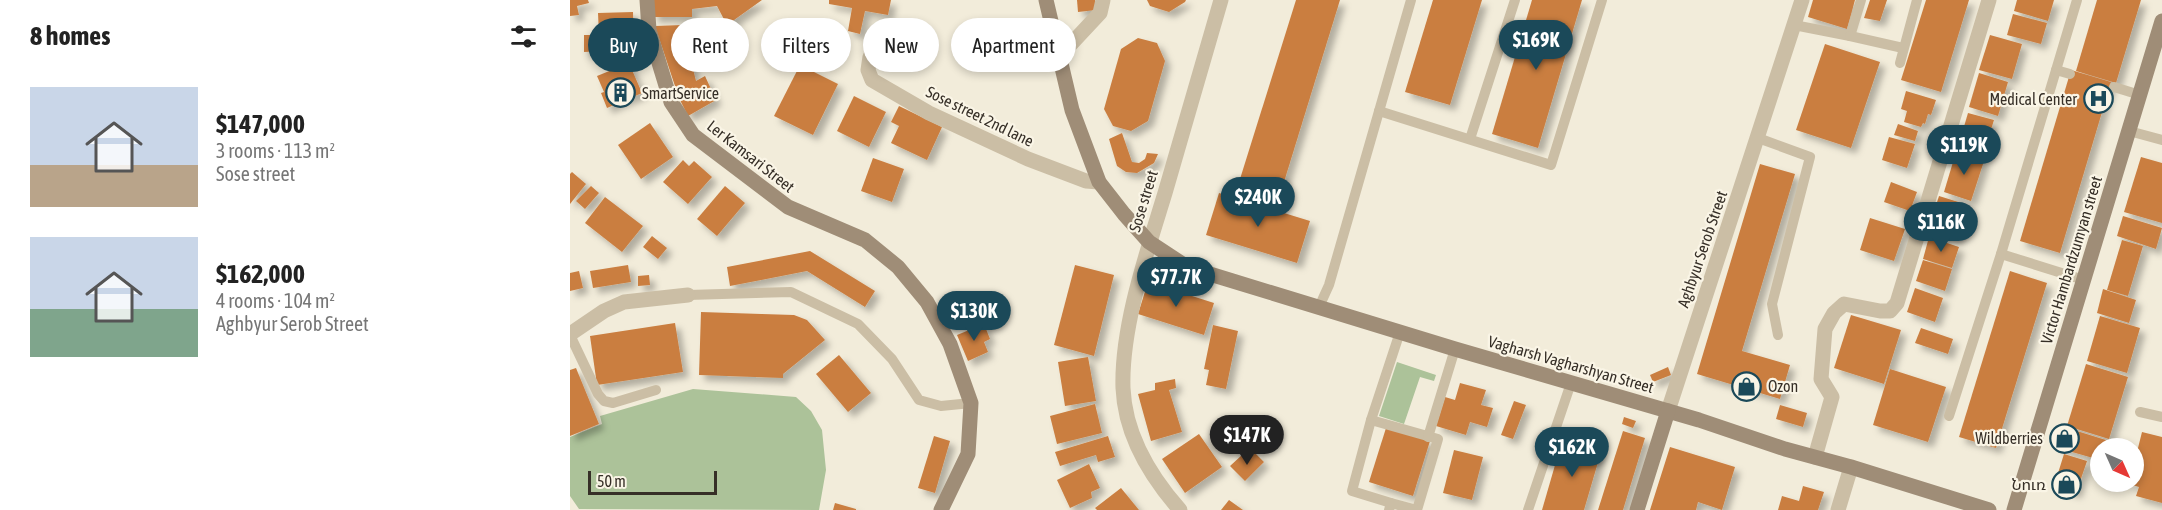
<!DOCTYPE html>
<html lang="en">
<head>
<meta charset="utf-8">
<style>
	:root { --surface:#fff; --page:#f6f6f6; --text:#222; --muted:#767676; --accent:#1b4959 }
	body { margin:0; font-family:"Asap Condensed","Noto Sans Armenian",sans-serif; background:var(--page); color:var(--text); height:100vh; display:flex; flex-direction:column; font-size:22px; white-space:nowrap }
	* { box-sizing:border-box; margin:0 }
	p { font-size:20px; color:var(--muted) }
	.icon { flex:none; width:33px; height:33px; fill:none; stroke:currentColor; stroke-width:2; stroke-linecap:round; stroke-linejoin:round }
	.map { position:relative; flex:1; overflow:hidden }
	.side { display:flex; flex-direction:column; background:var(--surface); width:570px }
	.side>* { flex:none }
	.banner { position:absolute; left:18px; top:18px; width:570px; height:54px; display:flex; gap:12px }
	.needle { width:39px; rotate:135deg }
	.tools { position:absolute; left:1520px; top:438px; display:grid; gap:12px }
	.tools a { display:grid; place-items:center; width:54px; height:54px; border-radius:50%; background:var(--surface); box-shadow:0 3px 9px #0003; font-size:30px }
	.scale { position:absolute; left:18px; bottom:15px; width:129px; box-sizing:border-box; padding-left:6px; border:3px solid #362f27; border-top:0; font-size:16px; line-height:21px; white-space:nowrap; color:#362f27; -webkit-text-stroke:4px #faf5e6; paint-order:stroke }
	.price { position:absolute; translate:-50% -51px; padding:0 14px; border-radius:21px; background:var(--accent); color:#fff; font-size:20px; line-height:39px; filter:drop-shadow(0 2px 3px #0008) }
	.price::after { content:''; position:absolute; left:50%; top:36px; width:18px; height:14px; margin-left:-9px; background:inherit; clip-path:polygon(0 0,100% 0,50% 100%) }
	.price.active { background:#222; color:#fff }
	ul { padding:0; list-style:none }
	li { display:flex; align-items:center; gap:18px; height:150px; padding:0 30px }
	li span { display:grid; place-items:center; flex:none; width:168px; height:120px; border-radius:0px; color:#555 }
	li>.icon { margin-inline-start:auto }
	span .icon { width:72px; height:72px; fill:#fffc; stroke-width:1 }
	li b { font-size:26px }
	h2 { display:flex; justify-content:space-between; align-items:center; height:72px; padding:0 30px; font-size:26px }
	.pill { padding:0 21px; border-radius:27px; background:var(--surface); box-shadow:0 3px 9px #0003; font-size:21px; line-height:54px }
	.pill.active { background:var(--accent); color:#fff }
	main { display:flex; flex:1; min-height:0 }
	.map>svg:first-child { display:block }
	.green { fill:#acc299 }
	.building { fill:#ca7e40; filter:url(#shadow) }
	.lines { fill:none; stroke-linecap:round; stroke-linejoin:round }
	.lane { stroke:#cbbea5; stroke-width:10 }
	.street { stroke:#cbbea5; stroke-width:15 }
	.secondary { stroke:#9f8d77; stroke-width:15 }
	.labels { text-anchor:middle; stroke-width:4.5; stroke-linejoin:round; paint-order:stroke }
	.poi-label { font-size:16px; fill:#362f27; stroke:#faf5e6; text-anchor:end }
	.street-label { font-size:16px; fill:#362f27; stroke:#faf5e6 }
</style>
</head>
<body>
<main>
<section class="side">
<h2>8 homes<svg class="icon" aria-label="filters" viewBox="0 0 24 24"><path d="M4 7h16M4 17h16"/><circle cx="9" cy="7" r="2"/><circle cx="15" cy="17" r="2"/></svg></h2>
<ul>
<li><span style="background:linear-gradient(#c9d6e8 65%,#b9a48a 0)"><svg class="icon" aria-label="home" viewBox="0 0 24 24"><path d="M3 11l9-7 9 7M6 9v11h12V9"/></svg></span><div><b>$147,000</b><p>3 rooms · 113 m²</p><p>Sose street</p></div></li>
<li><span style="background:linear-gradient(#c9d6e8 60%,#7fa58c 0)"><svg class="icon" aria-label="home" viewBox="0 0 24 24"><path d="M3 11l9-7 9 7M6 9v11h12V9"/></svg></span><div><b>$162,000</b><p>4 rooms · 104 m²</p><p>Aghbyur Serob Street</p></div></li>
</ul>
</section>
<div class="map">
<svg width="1592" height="510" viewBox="0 0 1592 510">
	<defs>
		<filter id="shadow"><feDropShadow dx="5.5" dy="5.5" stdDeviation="3" flood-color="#0004"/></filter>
	</defs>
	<rect width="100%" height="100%" fill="#f2ecda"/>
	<!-- green -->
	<g class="green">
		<path d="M827,362L866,375L864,381L850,377L834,424L809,416Z"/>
		<path d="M123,389L226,397L241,411L252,430L256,470L249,510L9,509L0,496V437L32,424L30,416Z"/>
	</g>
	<!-- building -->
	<g class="building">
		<path d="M0,0H18L19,3L7,6L9,15L0,16Z"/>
		<path d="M82,0H192L157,25L147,6L122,9V17H83Z"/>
		<path d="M259,0H321L318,15L295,11L290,34L278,31L282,8L259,4Z"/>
		<path d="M507,0H525L526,10L508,12Z"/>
		<path d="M577,0H616L615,2L599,12L580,6Z"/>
		<path d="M726,0H770L706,208L665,195Z"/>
		<path d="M863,0H912L880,105L835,92Z"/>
		<path d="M962,0H1012L968,148L922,134Z"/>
		<path d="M1243,0H1285L1277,29L1238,17Z"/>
		<path d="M1300,0H1317L1310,21L1294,18Z"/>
		<path d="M1356,0H1399L1371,92L1331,80Z"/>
		<path d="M1447,0H1484L1478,21L1444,11Z"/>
		<path d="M1527,0H1571L1546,83L1506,71Z"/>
		<path d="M63,12L64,45H55V50L14,52V35H29L28,13Z"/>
		<path d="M1443,14L1477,23L1471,44L1437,35Z"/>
		<path d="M112,25L126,81L135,76L146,100L118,116L109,98L85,26Z"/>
		<path d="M1420,35L1452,44L1442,79L1409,70Z"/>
		<path d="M568,38L587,43L595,61L578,121L561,131L543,126L534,109L551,49Z"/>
		<path d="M1255,44L1310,62L1281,148L1226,130Z"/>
		<path d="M59,63L72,93L37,108L31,93L34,92L27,76Z"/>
		<path d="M230,65L268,84L243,135L204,116Z"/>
		<path d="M1501,70L1541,82L1490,253L1450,241Z"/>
		<path d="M1409,73L1438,82L1428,116L1399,107Z"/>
		<path d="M1336,91L1366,100L1361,115L1358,114L1355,124L1353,123L1351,127L1334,122L1337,111L1331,109Z"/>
		<path d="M284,96L316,112L299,147L267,131Z"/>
		<path d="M329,106L372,127L357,160L321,143L329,126L321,122Z"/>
		<path d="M1398,113L1424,120L1413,155L1388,147Z"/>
		<path d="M80,123L103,157L71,179L48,145Z"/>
		<path d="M1328,124L1348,131L1345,141L1324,135Z"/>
		<path d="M552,133L562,162L569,163L575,159L577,153L588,154L584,163L567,173L556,172L547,166L539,139Z"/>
		<path d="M1319,137L1345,144L1337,168L1312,160Z"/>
		<path d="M1386,152L1414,161L1401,201L1374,192Z"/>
		<path d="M1571,157L1592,163V223L1554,212Z"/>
		<path d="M303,158L334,169L322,202L291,191Z"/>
		<path d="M113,160L119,166L124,161L142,177L118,204L93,182Z"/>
		<path d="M1190,164L1225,174L1172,351L1220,365L1210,399L1127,374Z"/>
		<path d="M2,172L16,184L0,204V174Z"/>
		<path d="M1321,182L1347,192L1340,211L1314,202Z"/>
		<path d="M21,186L29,193L15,209L6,201Z"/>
		<path d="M155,186L175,203L147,236L127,219Z"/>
		<path d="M649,193L740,221L727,263L636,235Z"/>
		<path d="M1369,196L1398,205L1387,239L1358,230Z"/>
		<path d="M35,197L73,226L52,252L15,223Z"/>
		<path d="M1553,216L1592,228L1586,249L1547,236Z"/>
		<path d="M1300,218L1335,229L1324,261L1290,250Z"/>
		<path d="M82,236L97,248L88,259L73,247Z"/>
		<path d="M1359,237L1389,247L1382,268L1353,259Z"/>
		<path d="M1552,240L1573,246L1558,296L1537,290Z"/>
		<path d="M240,251L305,291L295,307L237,271L160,286L157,267Z"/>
		<path d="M1353,260L1382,269L1375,291L1346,281Z"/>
		<path d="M58,265L61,282L23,288L20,271Z"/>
		<path d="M505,265L544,275L524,356L484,345Z"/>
		<path d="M9,271L13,288L0,291V273Z"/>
		<path d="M1440,271L1477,283L1426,448L1389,437Z"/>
		<path d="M79,275L80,285L68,286V276Z"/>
		<path d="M578,282L644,303L634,335L568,314Z"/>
		<path d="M1345,288L1373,298L1365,322L1337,312Z"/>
		<path d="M1533,289L1566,300L1559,323L1527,313Z"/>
		<path d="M131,312L224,315L237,320L255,340L213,374V378L129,375Z"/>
		<path d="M1281,315L1331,330L1314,384L1264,368Z"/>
		<path d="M1530,316L1570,328L1557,373L1517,361Z"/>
		<path d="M105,323L113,372L27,385L20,336Z"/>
		<path d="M414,324L420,339L414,342L418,352L398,361L387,335Z"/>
		<path d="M643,325L668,331L656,389L636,385L639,370L634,369Z"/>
		<path d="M1351,328L1383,339L1378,354L1345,343Z"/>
		<path d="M269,355L301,393L278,412L246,374Z"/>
		<path d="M518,357L526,401L495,406L488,362Z"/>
		<path d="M1516,364L1558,377L1539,439L1497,426Z"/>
		<path d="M1098,367L1101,375L1083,382L1080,375Z"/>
		<path d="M6,368L29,424L0,436V370Z"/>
		<path d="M1320,369L1376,387L1358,442L1303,425Z"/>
		<path d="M605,379L606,388L599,390L612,432L581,441L568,394L585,390V383Z"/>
		<path d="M890,383L916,390L911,405L923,408L917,427L900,422L896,435L866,426L875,397L885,400Z"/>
		<path d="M944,401L956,405L943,439L931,435Z"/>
		<path d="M525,404L532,433L487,444L480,416Z"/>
		<path d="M1210,405L1237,413L1233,427L1206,419Z"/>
		<path d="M1054,417L1066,421L1063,428L1052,424Z"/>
		<path d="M1494,427L1539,441L1537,448H1530V460L1488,448Z"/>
		<path d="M816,428L860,441L843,496L799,482Z"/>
		<path d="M1053,431L1075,438L1053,510H1028Z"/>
		<path d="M1572,432L1592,437V503L1566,496L1569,487L1553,482H1563V451L1567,452Z"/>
		<path d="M629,434L652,467L615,493L592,459Z"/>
		<path d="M364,436L380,441L365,493L348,488Z"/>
		<path d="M538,436L545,457L528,462L526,455L490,466L485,452Z"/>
		<path d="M992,441L1031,452L1014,510H972Z"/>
		<path d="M1100,447L1165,467L1152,510L1128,502L1126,510H1080Z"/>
		<path d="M884,450L913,457L902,500L873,493Z"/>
		<path d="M685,453L694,462L675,481L660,466L672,455L678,460Z"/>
		<path d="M1494,454L1517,461L1506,493L1484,486Z"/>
		<path d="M519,464L530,488L521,492L522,498L500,508L487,480Z"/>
		<path d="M1233,486L1254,492L1248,510H1208L1212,496L1229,501Z"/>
		<path d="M551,488L569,510H527L525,508Z"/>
		<path d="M659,500L673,510H651Z"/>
		<path d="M265,503L286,509V510H263Z"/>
	</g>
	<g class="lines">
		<!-- lane -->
		<g class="lane">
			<path d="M1224,25L1280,36L1291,0"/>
			<path d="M1280,36L1333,48"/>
			<path d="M1330,63L1347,0"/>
			<path d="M1486,70L1500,74"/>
			<path d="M1544,87L1570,95"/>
			<path d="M809,111L981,165L1032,0"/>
			<path d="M1559,131L1592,140"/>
			<path d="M1188,138L1240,157L1202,304L1208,335"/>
			<path d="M900,139L945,0"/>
			<path d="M1431,254L1514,280"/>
			<path d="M118,295L221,292L288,324L322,359L349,400L371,406L401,403"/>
			<path d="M749,307L759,285L841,0"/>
			<path d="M0,335L28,394L34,401L43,403L86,390"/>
			<path d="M1570,412L1592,417"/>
			<path d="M1379,416L1431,254L1507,0"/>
			<path d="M801,420L868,439L847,510"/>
			<path d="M858,437L885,349"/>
			<path d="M821,503L782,491L801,420L830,332"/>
			<path d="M819,510L821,503L847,510"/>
			<path d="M958,510L1001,383"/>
		</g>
		<!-- street -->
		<g class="street">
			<path d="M300,57L298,70L302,80L359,113L458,159L516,181L529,182"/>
			<path d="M488,58L530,13L533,0"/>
			<path d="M0,334L34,311L54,302L118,295"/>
			<path d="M1098,411L1232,0"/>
			<path d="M1245,457L1262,397L1251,379L1255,329L1264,313L1274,304L1310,311H1320L1327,303L1419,0"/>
			<path d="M610,510C580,476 555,435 553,388C551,327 577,252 595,193C614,129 632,64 651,0"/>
			<path d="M1268,510L1281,467"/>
		</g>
		<!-- secondary -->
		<g class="secondary">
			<path d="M77,0L79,30L101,102L123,135L218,207L295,240L328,267L357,302L380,344L401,403L398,454L371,510"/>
			<path d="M476,0L502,110L529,182L554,214L579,242L617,267L885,349L1129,420L1215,449L1281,467L1419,510"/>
			<path d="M1067,510L1098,411"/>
			<path d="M1444,510L1592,21"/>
		</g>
	</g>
	<!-- icons -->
	<defs>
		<symbol id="building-ring" viewBox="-11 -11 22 22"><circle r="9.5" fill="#faf5e6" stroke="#1b4959" stroke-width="1.5"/><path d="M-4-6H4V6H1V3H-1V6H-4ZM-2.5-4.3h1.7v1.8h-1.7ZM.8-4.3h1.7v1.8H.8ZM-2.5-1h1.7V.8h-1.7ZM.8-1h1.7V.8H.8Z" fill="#1b4959"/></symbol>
		<symbol id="hospital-ring" viewBox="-11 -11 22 22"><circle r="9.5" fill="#faf5e6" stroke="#1b4959" stroke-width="1.5"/><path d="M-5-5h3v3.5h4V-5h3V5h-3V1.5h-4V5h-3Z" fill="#1b4959"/></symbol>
		<symbol id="shop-ring" viewBox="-11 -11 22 22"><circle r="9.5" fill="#faf5e6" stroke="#1b4959" stroke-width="1.5"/><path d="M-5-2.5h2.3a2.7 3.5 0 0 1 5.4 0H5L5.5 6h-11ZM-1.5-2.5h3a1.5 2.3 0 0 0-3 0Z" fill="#1b4959"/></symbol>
	</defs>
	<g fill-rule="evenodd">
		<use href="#building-ring" x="34" y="76" width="33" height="33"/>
		<use href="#hospital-ring" x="1512" y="82" width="33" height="33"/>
		<use href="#shop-ring" x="1160" y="370" width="33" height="33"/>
		<use href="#shop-ring" x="1478" y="422" width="33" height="33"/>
		<use href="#shop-ring" x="1480" y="468" width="33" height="33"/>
	</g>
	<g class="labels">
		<!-- poi labels -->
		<g class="poi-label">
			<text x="72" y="99" text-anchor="start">SmartService</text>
			<text x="1507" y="105">Medical Center</text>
			<text x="1198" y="392" text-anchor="start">Ozon</text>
			<text x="1473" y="444">Wildberries</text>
			<text x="1476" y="490">Նուռ</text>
		</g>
		<!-- street labels -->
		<g class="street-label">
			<text transform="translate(410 116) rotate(26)" y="6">Sose street 2nd lane</text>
			<text transform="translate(181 156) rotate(38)" y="6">Ler Kamsari Street</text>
			<text transform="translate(573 201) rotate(-73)" y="6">Sose street</text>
			<text transform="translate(1132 249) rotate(-71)" y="6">Aghbyur Serob Street</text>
			<text transform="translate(1501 260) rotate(-73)" y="6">Victor Hambardzumyan street</text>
			<text transform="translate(1001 364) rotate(16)" y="6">Vagharsh Vagharshyan Street</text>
		</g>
	</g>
</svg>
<div class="tools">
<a><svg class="needle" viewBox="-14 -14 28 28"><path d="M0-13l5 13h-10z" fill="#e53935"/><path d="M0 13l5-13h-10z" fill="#767676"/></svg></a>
</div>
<div class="scale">50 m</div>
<b class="price" style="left:966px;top:71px">$169K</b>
<b class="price" style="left:1394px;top:176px">$119K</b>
<b class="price" style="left:688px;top:228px">$240K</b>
<b class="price" style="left:1371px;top:253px">$116K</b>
<b class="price" style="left:606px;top:308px">$77.7K</b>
<b class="price" style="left:404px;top:342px">$130K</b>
<b class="price active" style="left:677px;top:466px">$147K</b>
<b class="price" style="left:1002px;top:478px">$162K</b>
<div class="banner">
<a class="pill active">Buy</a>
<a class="pill">Rent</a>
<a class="pill">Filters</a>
<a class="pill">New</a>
<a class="pill">Apartment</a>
</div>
</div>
</main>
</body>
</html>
